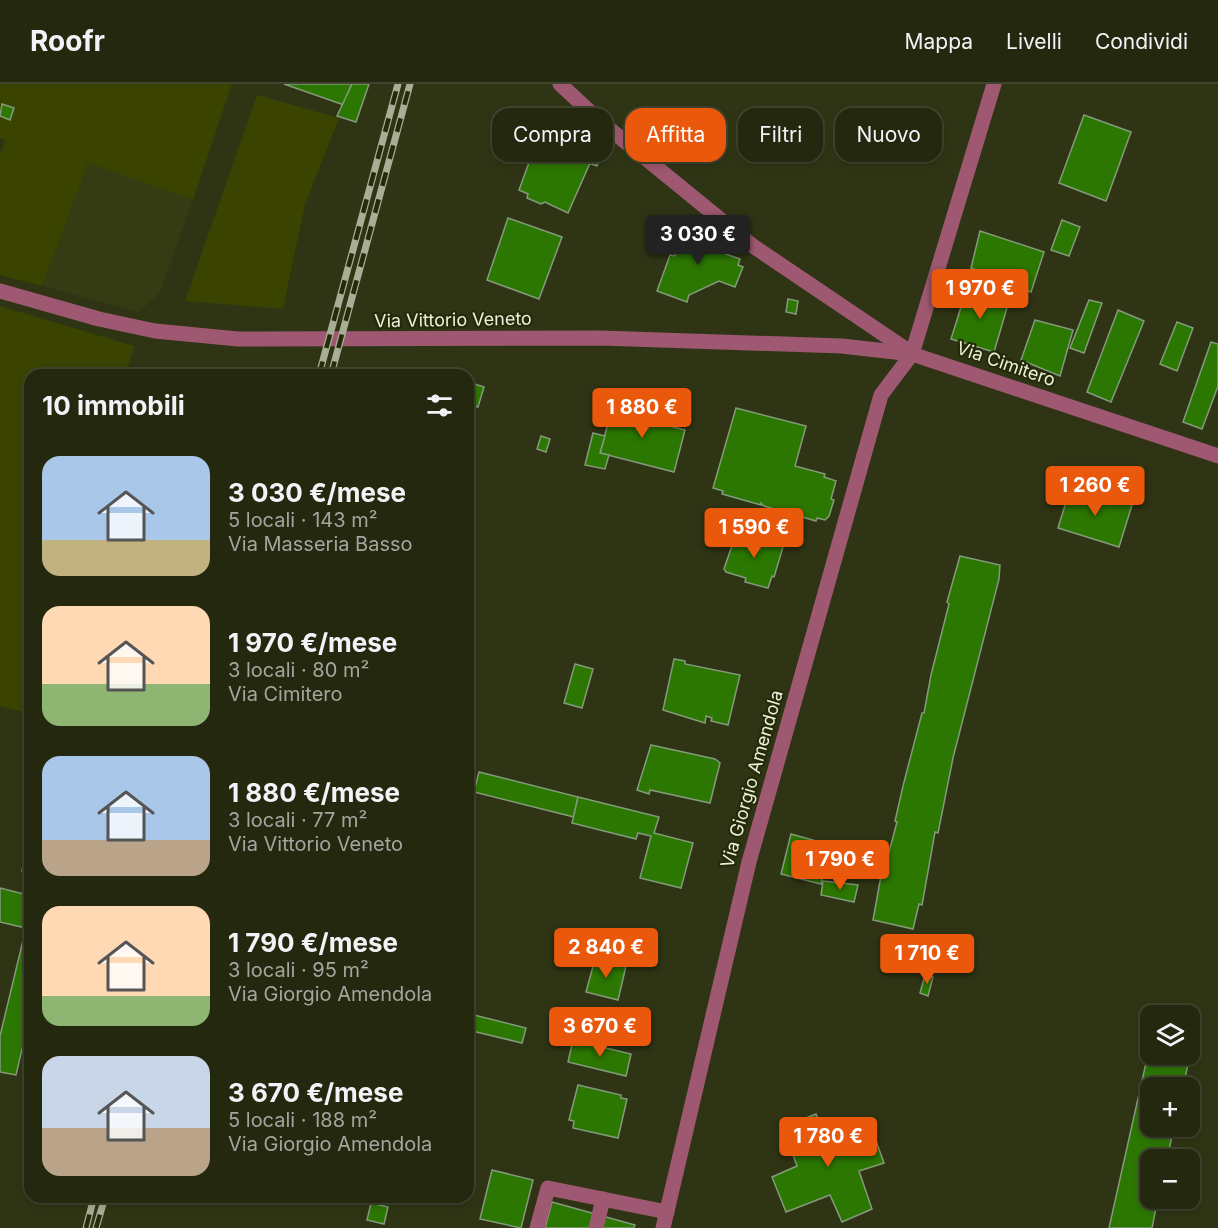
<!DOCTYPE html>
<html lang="it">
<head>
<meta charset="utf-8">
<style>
	:root { --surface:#23280f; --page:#2b3018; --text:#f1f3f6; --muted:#a3a69e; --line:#40442f; --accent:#ea580c }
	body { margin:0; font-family:Inter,sans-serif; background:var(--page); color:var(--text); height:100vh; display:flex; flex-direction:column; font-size:22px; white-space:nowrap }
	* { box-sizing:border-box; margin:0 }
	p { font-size:20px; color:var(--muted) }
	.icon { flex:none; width:33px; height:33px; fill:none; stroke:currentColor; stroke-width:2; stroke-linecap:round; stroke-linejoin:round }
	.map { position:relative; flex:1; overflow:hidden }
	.details { position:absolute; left:24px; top:285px; width:450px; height:834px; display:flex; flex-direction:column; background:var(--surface); border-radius:18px; box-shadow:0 3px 9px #0003,0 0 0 2px var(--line) }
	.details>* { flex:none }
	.guide { position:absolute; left:492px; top:24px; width:570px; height:54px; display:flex; gap:12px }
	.tools { position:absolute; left:1140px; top:921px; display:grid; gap:12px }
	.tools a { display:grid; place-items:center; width:60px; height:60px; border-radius:12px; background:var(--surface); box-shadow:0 3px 9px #0003,0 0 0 2px var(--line); font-size:30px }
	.price { position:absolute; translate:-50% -51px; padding:0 14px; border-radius:6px; background:var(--accent); color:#fff; font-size:20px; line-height:39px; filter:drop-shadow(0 2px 3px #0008) }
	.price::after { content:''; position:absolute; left:50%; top:36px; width:18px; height:14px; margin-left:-9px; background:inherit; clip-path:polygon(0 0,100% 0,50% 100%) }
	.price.current { background:#222; color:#fff }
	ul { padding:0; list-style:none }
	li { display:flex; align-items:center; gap:18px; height:150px; padding:0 18px }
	li span { display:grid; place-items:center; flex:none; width:168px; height:120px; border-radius:18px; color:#555 }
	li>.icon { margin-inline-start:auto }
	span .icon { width:72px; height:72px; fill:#fffc; stroke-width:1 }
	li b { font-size:26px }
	h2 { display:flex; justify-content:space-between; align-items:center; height:72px; padding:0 18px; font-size:26px }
	.tag { padding:0 21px; border-radius:18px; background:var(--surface); box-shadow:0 3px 9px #0003,0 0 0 2px var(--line); font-size:21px; line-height:54px }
	.tag.current { background:var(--accent); color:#fff }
	header { display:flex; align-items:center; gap:36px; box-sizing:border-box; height:84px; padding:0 30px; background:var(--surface); border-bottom:2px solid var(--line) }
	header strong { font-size:28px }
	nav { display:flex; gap:33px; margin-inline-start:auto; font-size:21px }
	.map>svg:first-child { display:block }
	.built { fill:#353c13 }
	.green { fill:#3a4300 }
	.building { fill:#2c7702; stroke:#839b7c; stroke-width:1.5 }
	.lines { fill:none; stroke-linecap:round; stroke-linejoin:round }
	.minor { stroke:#9f5871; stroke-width:15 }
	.rail-casing { stroke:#a8ae96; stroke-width:7 }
	.rail { stroke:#252b09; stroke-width:4.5; stroke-dasharray:14; stroke-linecap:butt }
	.labels { text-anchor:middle; stroke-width:4.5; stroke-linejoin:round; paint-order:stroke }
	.street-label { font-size:18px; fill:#ecf1de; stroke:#252b09 }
</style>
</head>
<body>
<header>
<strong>Roofr</strong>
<nav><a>Mappa</a><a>Livelli</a><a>Condividi</a></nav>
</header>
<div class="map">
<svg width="1218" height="1144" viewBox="0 0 1218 1144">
	<rect width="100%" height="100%" fill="#2f3514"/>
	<!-- built -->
	<path class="built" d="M88,79L193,116L160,208L139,228L42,202Z"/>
	<!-- green -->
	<g class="green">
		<path d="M0,0H232L193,116L88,79L42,202L0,191V72L5,56L0,54Z"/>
		<path d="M257,11L339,34L305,120L283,225L185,217Z"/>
		<path d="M0,222L134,262L126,291H30V616L26,629L0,622Z"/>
	</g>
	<!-- building -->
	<g class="building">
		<path d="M284,0H352L344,21Z"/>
		<path d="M352,0H369L356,38L337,32Z"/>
		<path d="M2,20L14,24L10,36L0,32Z"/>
		<path d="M1084,31L1131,48L1106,117L1059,99Z"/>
		<path d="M558,38L576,45L579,47L574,61L590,67L586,78L590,79L568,129L545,118L541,120L527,114L528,110L519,106L531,73L541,76L555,39Z"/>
		<path d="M592,57L603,61L597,82L586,78Z"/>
		<path d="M508,134L562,153L539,215L487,196Z"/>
		<path d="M1062,136L1080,143L1069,172L1051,166Z"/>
		<path d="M684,141L708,149L705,157L728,165L726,170L740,175L738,181L743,183L735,203L719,197L689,211L687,218L657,207L670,171L675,172Z"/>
		<path d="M980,147L1044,168L1031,208L971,184Z"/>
		<path d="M967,204L1009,217L994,268L951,255Z"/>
		<path d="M788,215L798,217L796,230L786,228Z"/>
		<path d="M1089,216L1102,219L1084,269L1070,264Z"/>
		<path d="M1118,226L1144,237L1111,318L1087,308Z"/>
		<path d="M1035,236L1073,246L1060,292L1021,276Z"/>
		<path d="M1177,238L1193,244L1177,287L1160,280Z"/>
		<path d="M1211,258L1218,260V302L1202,345L1183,338Z"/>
		<path d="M468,298L484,303L478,323L468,320Z"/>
		<path d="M613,321L655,332L668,336L666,341L685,346L674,388L600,369Z"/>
		<path d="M736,324L806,342L795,382L825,390L824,393L836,397L831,415L834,416L829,432L825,436L817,434L816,437L764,422L761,419V421L722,410L723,407L713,404Z"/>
		<path d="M593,349L605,352L600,369L609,371L605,385L585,381Z"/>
		<path d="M541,352L550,355L546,368L537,365Z"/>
		<path d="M1071,402L1132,421L1119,463L1058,444Z"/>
		<path d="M737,447L751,451V454L780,459L783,463L774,493L772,492L768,504L745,498L746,494L726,488L724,485Z"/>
		<path d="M960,472L1000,481L999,495L953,674L938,749L935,748L922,821L919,820L913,845L873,836L884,775L887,776L897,738L895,737L903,702L922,629H924L931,591L949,520L947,518Z"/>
		<path d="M674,575L685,577V580L740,591L728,641L711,637L712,634L706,632L705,639L663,626Z"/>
		<path d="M575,580L593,585L582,624L564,619Z"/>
		<path d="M651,661L715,675L720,679L710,719L650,706L649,710L637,706Z"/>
		<path d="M479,688L578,713L574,733L474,708Z"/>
		<path d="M578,713L659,733L654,749L693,759L681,804L640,794L651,752L638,749L636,755L572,739Z"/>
		<path d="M791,750L831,761L821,800L781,790Z"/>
		<path d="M859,757L877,763L871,780L853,775Z"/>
		<path d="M26,766L30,767V788L22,787Z"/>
		<path d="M823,797L858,801L854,818L821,811Z"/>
		<path d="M0,804L28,811L30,829L26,844L0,838Z"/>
		<path d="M26,844L30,845V966L22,965L16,991L0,988V952Z"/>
		<path d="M931,861L941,863L936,882L927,879Z"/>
		<path d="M595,875L626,882L618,916L586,908Z"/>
		<path d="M925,891L933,893L928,912L920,909Z"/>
		<path d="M470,930L526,944L522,959L468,946Z"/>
		<path d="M573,956L631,970L626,992L568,978Z"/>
		<path d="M1150,961V970H1190L1191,966L1183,1004H1150V1042H1174L1167,1076H1150V1114H1158L1152,1144H1109Z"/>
		<path d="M578,1001L621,1011V1014L627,1015L618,1054L573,1044L574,1037L569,1036Z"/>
		<path d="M816,1030L827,1059L870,1040L884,1079L859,1087L872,1125L842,1138L830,1111L786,1128L772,1093L797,1082L783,1043Z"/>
		<path d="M492,1086L533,1096L521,1144L480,1135Z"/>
		<path d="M552,1118L635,1141L634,1144H545Z"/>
		<path d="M371,1119L388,1123L384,1140L367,1136Z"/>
	</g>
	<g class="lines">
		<!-- minor -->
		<g class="minor">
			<path d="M560,0L601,38L753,162L910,268"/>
			<path d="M0,207L99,235L155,247L238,255L601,254L842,262L912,270L1218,372"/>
			<path d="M537,1144L548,1104L667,1128"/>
			<path d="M596,1144L603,1115"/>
			<path d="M663,1144L749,778L881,311L912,270L994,0"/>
		</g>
		<defs>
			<g id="rail">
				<path d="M319,291L398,0"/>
				<path d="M331,291L410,0"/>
				<path d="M86,1144L94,1113"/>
				<path d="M96,1144L105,1113"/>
			</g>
		</defs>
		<!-- rail casing -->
		<use href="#rail" class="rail-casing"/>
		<!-- rail -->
		<use href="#rail" class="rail"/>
	</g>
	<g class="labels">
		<!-- street labels -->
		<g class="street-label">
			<text transform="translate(453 236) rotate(-1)" y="6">Via Vittorio Veneto</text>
			<text transform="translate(1006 280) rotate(19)" y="6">Via Cimitero</text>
			<text transform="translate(752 695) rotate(-74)" y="6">Via Giorgio Amendola</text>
		</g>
	</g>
</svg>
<div class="tools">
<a><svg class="icon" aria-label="layers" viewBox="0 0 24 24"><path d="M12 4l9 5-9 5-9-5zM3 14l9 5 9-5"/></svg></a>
<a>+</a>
<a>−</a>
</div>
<b class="price current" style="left:698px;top:182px">3 030 €</b>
<b class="price" style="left:980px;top:236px">1 970 €</b>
<b class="price" style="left:642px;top:355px">1 880 €</b>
<b class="price" style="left:1095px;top:433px">1 260 €</b>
<b class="price" style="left:754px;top:475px">1 590 €</b>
<b class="price" style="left:840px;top:807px">1 790 €</b>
<b class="price" style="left:606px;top:895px">2 840 €</b>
<b class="price" style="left:927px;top:901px">1 710 €</b>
<b class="price" style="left:600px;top:974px">3 670 €</b>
<b class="price" style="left:828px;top:1084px">1 780 €</b>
<div class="guide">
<a class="tag">Compra</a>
<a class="tag current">Affitta</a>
<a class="tag">Filtri</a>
<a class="tag">Nuovo</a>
</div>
<section class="details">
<h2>10 immobili<svg class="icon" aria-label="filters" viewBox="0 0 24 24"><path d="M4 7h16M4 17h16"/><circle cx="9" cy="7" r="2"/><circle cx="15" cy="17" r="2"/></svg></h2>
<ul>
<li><span style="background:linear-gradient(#a9c7e8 70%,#c2b280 0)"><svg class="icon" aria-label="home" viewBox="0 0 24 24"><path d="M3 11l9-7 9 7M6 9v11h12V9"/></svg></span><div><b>3 030 €/mese</b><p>5 locali · 143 m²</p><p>Via Masseria Basso</p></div></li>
<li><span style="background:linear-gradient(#ffd9b3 65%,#8fb573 0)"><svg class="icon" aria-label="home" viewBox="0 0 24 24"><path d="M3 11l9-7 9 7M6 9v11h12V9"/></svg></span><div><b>1 970 €/mese</b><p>3 locali · 80 m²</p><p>Via Cimitero</p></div></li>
<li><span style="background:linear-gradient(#a9c7e8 70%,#b9a48a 0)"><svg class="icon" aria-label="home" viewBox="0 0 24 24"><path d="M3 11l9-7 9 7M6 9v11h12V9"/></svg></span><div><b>1 880 €/mese</b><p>3 locali · 77 m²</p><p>Via Vittorio Veneto</p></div></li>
<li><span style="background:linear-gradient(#ffd9b3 75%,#8fb573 0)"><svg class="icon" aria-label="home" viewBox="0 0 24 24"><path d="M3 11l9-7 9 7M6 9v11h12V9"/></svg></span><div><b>1 790 €/mese</b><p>3 locali · 95 m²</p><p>Via Giorgio Amendola</p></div></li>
<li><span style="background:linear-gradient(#c9d6e8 60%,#b9a48a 0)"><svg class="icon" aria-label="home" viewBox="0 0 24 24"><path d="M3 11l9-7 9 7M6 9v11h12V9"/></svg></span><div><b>3 670 €/mese</b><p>5 locali · 188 m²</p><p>Via Giorgio Amendola</p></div></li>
</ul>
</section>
</div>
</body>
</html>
